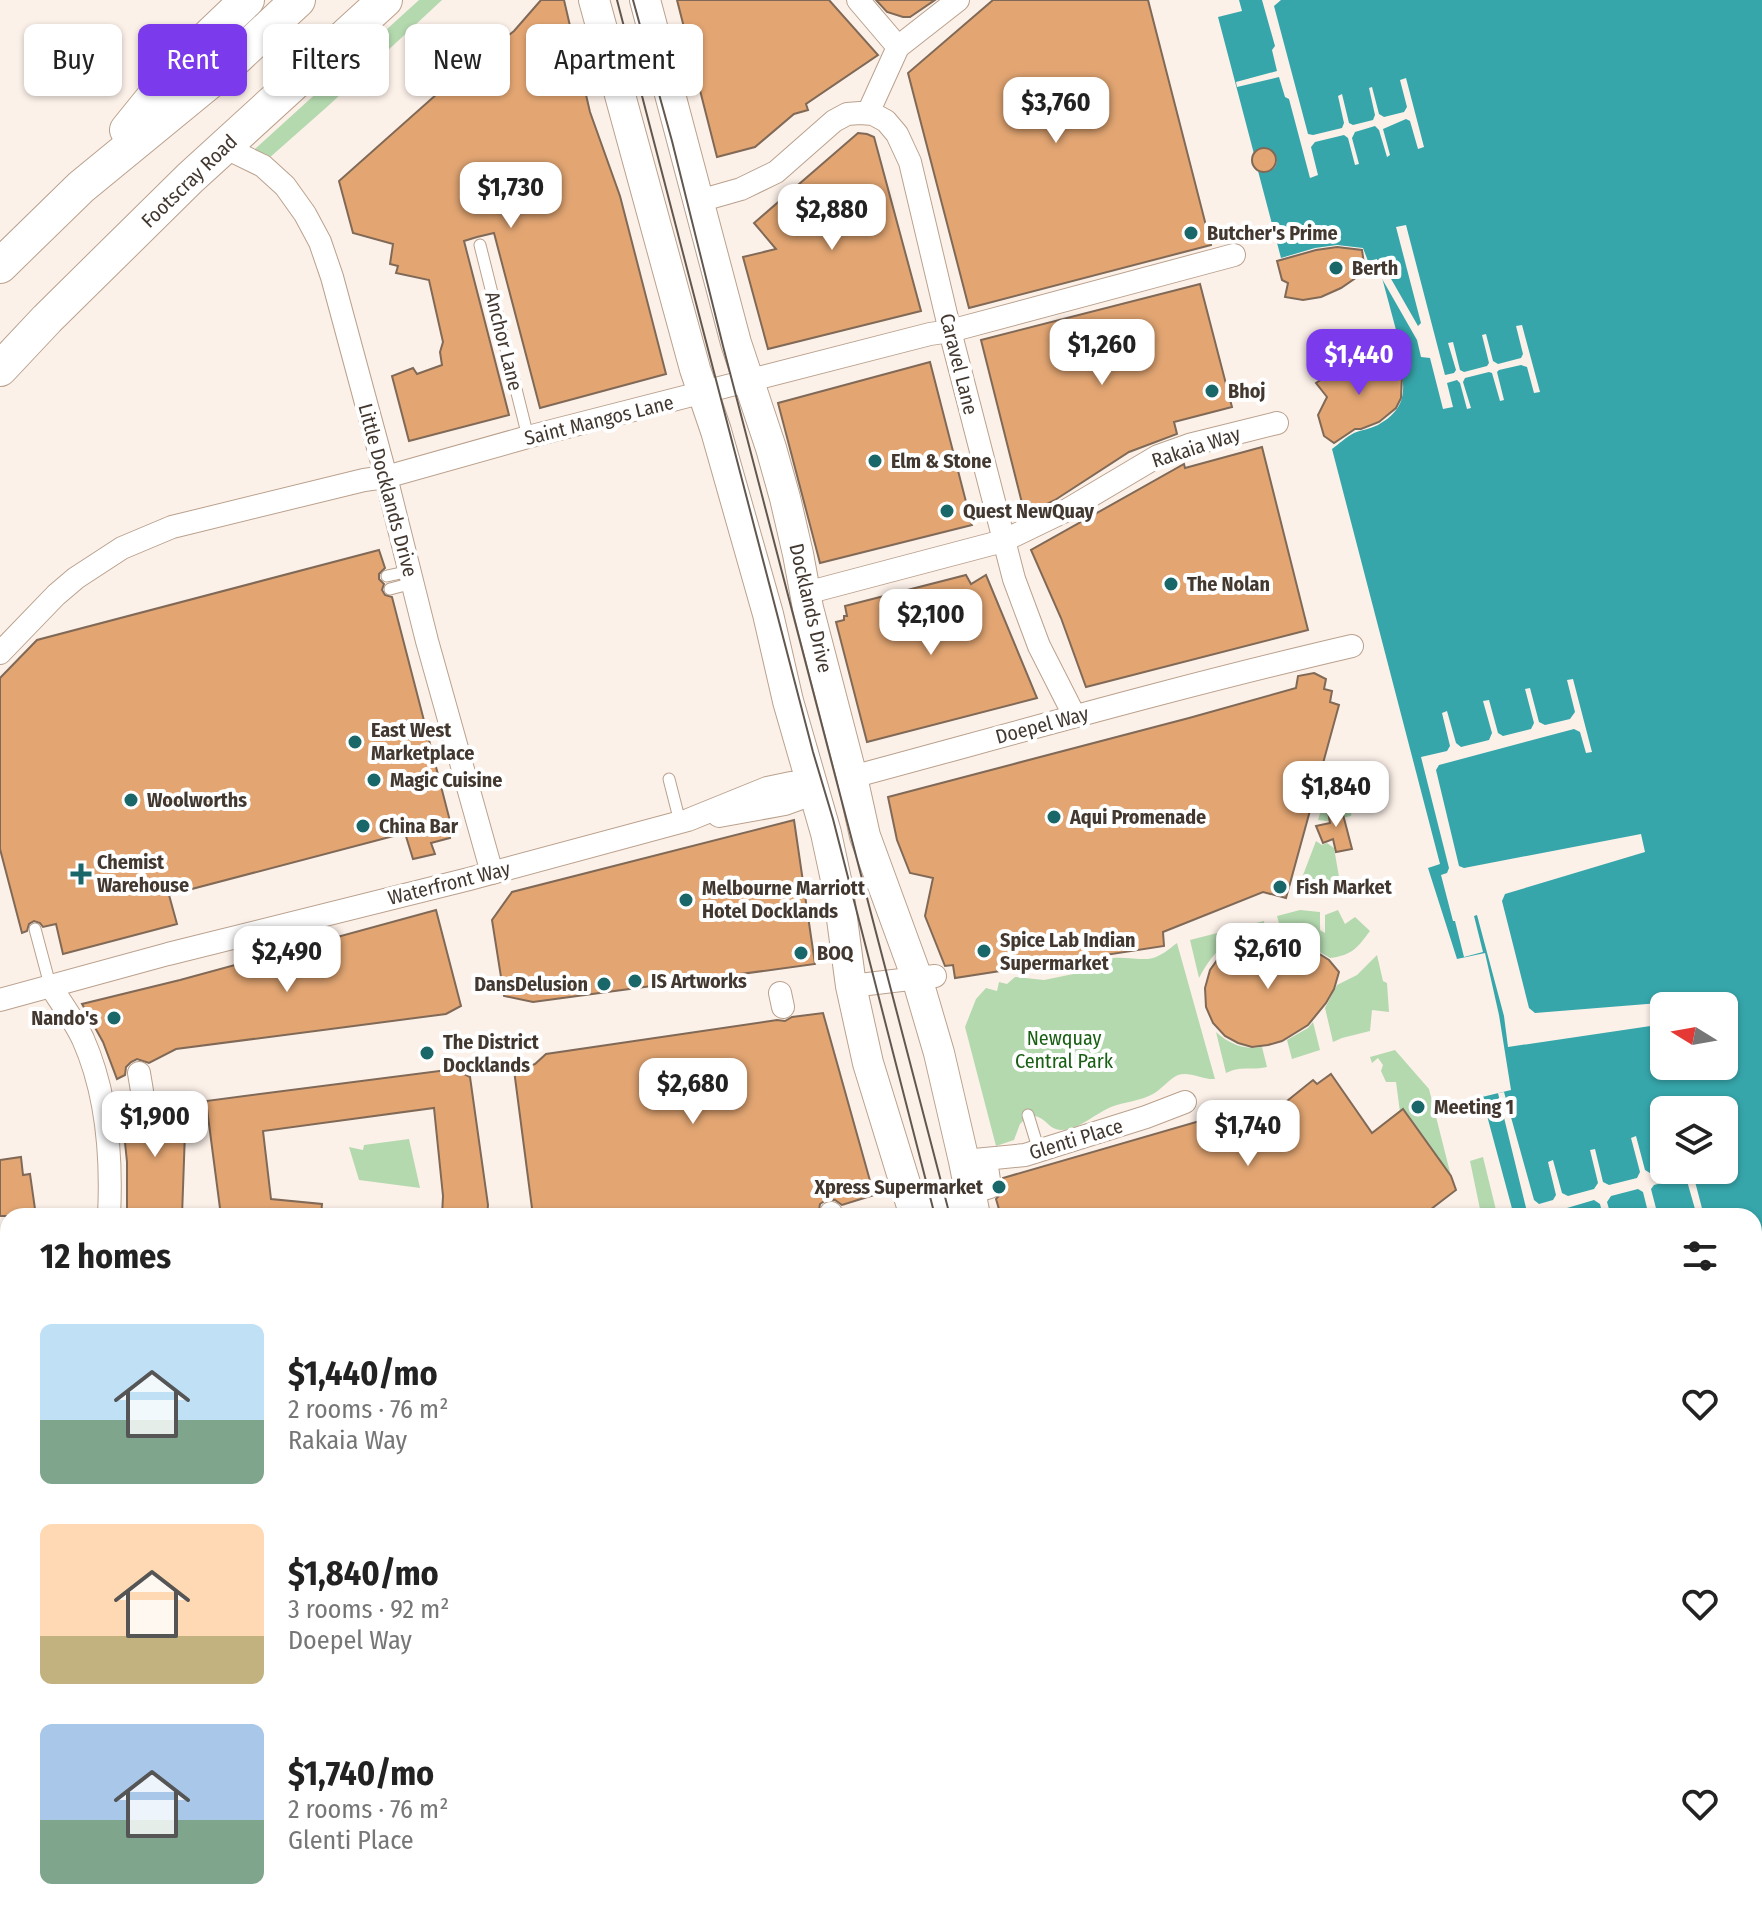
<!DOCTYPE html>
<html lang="en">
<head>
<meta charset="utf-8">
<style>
	:root { --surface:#fff; --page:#f6f6f6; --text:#222; --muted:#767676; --accent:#7c3aed }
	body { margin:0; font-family:"Fira Sans Condensed",sans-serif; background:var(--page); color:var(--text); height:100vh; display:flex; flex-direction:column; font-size:30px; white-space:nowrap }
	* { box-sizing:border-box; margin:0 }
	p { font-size:26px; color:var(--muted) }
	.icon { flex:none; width:44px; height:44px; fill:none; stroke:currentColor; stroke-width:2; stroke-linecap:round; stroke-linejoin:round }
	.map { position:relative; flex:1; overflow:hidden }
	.side { position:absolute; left:0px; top:1208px; width:1762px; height:712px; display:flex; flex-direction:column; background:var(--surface); border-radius:24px 24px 0 0; box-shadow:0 2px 6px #0004 }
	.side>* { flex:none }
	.hud { position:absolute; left:24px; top:24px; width:800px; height:72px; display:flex; gap:16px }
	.needle { width:52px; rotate:281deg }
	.fabs { position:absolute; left:1650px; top:992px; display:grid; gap:16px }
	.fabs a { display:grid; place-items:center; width:88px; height:88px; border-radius:12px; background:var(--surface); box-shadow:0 2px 6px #0004; font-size:40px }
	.price { position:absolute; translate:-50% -68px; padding:0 18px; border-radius:16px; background:#fff; color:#222; font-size:26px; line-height:52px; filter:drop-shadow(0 2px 4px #0008) }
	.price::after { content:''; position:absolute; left:50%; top:48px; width:24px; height:18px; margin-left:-12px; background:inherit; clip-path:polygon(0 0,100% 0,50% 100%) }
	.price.on { background:var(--accent); color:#fff }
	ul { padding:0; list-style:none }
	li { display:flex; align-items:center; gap:24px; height:200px; padding:0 40px }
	li span { display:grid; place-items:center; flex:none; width:224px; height:160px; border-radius:12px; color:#555 }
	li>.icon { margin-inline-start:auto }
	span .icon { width:96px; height:96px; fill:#fffc; stroke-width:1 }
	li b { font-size:34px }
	h2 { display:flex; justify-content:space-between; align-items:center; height:96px; padding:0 40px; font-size:34px }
	.chip { padding:0 28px; border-radius:12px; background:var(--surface); box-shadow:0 2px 6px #0004; font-size:28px; line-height:72px }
	.chip.on { background:var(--accent); color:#fff }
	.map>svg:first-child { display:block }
	.green { fill:#b4d9af }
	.water { fill:#36a6ab; fill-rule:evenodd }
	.pier { fill:#fcf1e9 }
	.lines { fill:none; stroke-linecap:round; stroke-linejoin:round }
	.stream { stroke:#36a6ab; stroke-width:6 }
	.building { fill:#e3a673; stroke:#806956; stroke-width:2 }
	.lane-casing { stroke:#baa18d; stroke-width:13 }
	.street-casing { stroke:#baa18d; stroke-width:24 }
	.secondary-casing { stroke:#baa18d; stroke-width:32 }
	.primary-casing { stroke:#baa18d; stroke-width:36 }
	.lane { stroke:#fff; stroke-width:11 }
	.street { stroke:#fff; stroke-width:22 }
	.secondary { stroke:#fff; stroke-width:30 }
	.primary { stroke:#fff; stroke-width:34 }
	.tram { stroke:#61574f; stroke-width:2 }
	.poi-dot { fill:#196769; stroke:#fff; stroke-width:3 }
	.labels { text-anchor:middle; stroke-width:8; stroke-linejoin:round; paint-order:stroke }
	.street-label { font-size:20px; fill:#423830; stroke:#fff }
	.poi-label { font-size:20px; font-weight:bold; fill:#423830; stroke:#fff; text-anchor:start }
	.park-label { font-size:20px; fill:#195f13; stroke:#fff }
</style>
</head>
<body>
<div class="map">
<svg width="1762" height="1920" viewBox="0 0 1762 1920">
	<rect width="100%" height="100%" fill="#fcf1e9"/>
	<!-- green -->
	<g class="green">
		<path d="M419,0H442L328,106L268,159L255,149Z"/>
		<path d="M1352,762L1357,770L1351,816L1326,821L1318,820L1326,793L1336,795Z"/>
		<path d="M1316,841L1322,845L1327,843L1334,848L1341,888H1314L1300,883Z"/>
		<path d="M1300,910L1320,912V930L1325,933V915L1338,910L1345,924L1355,917L1370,931C1357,948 1353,955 1330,958L1306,944L1283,938L1277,916Z"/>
		<path d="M1264,921L1266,935C1229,938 1217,945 1199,978L1190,940Z"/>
		<path d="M1177,943L1215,1079C1203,1080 1189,1071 1178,1075C1169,1079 1162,1089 1153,1094C1141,1101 1124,1102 1111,1107C1094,1114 1081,1129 1061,1130C1047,1130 1046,1114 1028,1116L1020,1124L1014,1140L996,1146L965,1027L976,999L986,988L997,991L999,982L1007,984L1015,977L1044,980L1093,970C1102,951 1131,960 1148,959C1159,958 1169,949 1177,943Z"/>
		<path d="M1377,955L1383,981L1387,983L1389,1012L1372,1010L1370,1031L1342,1038L1333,1042L1325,1008L1337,985L1357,975Z"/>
		<path d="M1313,1022L1320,1050L1292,1059L1287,1040L1308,1028Z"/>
		<path d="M1216,1032C1229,1044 1244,1050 1262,1047L1267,1067C1251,1071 1243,1065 1226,1073Z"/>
		<path d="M1395,1050L1429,1089L1451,1176L1403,1110L1400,1112L1396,1082H1386L1381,1071L1383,1065L1378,1058L1372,1063L1370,1057Z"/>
		<path d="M409,1139L420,1188L359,1180L349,1147L363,1150L364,1145Z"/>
		<path d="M1483,1157L1496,1210H1499L1500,1216H1484L1481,1214L1470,1161Z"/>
	</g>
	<!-- water -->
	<path class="water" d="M1239,0H1762V1920H1593L1591,1912H1754V1216H1514L1482,1097L1511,1090L1499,1015L1485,953L1457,959L1428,868L1440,864L1332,449C1339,444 1346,437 1354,433C1361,430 1370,429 1378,425C1409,408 1405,387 1399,357L1403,356L1377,259L1368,261L1363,248L1337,245L1315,248L1281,258L1258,171C1289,178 1277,134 1254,154L1218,17L1242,11ZM1664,1006H1724V1066H1664ZM1664,1110H1724V1170H1664Z"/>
	<!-- pier -->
	<g class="pier">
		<path d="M1262,0H1281L1274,6L1308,134L1313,135L1342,128L1344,123L1338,96L1342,94L1349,123L1353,125L1373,120L1375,115L1369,88L1372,87L1379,114L1384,117L1404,112L1407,107L1400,80L1406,78L1424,147L1418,149L1410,121L1406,119L1383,129L1390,155L1387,157L1379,130L1375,126L1355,132L1352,138L1359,164L1355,165L1348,138L1344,135L1315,142L1311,147L1318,175L1310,178L1289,99L1285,97L1279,77L1237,87L1236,82L1277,71L1272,50L1275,46Z"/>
		<path d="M1406,225L1445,375L1454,373L1456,370L1448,343L1453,342L1460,370L1464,372L1487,366L1489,363L1482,335L1486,334L1493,361L1498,364L1521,358L1523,354L1516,326L1522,325L1540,392L1534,393L1527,367L1521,365L1499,370L1497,372L1504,400L1500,401L1492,373L1489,372L1465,378L1463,382L1471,408L1467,409L1460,383L1457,380L1447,383L1453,407L1443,409L1430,358L1421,357L1417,340L1381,277L1377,261L1390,277L1418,326L1421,323L1396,227Z"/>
		<path d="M1573,679L1592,752L1586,753L1580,732L1574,729L1439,765L1436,770L1459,866L1464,868L1641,834L1645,852L1505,894L1502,901L1529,1008L1535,1013L1672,1002V1006H1664V1024L1508,1047L1504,1016L1477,915L1474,916L1483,952L1464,957L1455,921H1453L1441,875L1447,873L1449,868L1421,757L1447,751L1450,746L1442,713L1447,711L1456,743L1461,747L1489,740L1492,733L1483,701L1489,700L1498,733L1503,736L1531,729L1534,723L1525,689L1530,688L1539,722L1545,725L1570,719L1575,712L1567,680Z"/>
		<path d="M1504,1092L1534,1200L1539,1204L1553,1200L1556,1195L1548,1162L1553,1160L1562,1193L1568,1196L1594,1189L1598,1183L1590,1150L1595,1149L1603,1182L1609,1185L1637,1178L1640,1172L1631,1138L1636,1136L1645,1170L1650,1173L1664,1170H1692L1704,1216H1697L1687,1181L1680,1178L1654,1185L1651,1189L1658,1216H1649L1643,1192L1638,1189L1611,1196L1607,1202L1611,1216H1603L1600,1204L1594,1200L1567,1208L1564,1213V1216H1556L1551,1212L1528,1216L1498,1093Z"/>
	</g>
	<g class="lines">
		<!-- stream -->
		<path class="stream" d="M593,1920L595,1912"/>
	</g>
	<!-- building -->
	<g class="building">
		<path d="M541,0H564L590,112L620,196L666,374L540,408L494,233L477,237L464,241L509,415L409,441L392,376L413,368L417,374L442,365L440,352L443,342L429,280L396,273L398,266L390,264L393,244L353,233L339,181L465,69L514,31Z"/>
		<path d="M677,0H829L878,55L806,104L808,110L794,114L755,147L717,157Z"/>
		<path d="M876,0H935L910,17H903L887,12Z"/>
		<path d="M993,0H1148L1211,245L969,308L908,73Z"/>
		<path d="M858,133L867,134L874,137L921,311L768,349L743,257L776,249L754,223Z"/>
		<circle cx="1264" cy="160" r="12"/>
		<path d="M1337,247L1362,250L1364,264L1357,277L1341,288L1321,297L1303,300L1285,297L1288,283L1282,280L1277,261L1316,250Z"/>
		<path d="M1200,284L1232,407L1174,422L1177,434L1129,452L1055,500L1025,515L981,340Z"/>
		<path d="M1372,361L1399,366L1402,376L1401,398L1396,408L1379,422L1361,429H1355L1334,443L1324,436L1318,415L1327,397L1316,383L1343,366Z"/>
		<path d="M930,362L972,525L820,563L778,403Z"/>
		<path d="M1262,447L1308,630L1086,687L1061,618L1031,550L1184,464L1185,468Z"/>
		<path d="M379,550L385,568L379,574V579L384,584L382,590L385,595L392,597L450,821L447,822L450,838L431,843L435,854L413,859L405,833L169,895L177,924L63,954L56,924L43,927L40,923L34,921L29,924L27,931L22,933L0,849V678L37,640Z"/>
		<path d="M966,575L971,584L986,575L1037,698L867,742L836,622L844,620V616H847L845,606Z"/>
		<path d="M1314,673L1326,679L1324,689L1332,691L1330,702L1339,705L1286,898L1263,892L1163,932L1164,946L955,978L953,965L945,966L925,916L933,878L910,873L897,840L888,797L1189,718L1296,688L1298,676Z"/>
		<path d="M1340,803L1352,849L1336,852L1333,839L1323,843L1316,826L1330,823L1327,806Z"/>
		<path d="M794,820L815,964L533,1002L504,996L492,920L512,892Z"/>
		<path d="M436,910L461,1006L446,1014L176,1049L149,1063L137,1059L131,1062L126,1067L125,1075L117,1079L103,1042L82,1004L180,980Z"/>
		<path d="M1263,940L1291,943L1316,952L1329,960L1339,972L1334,989L1326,1003L1308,1025L1282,1041L1268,1045L1252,1047L1238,1043L1225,1036L1213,1023L1206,1007L1205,988L1210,970L1220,956L1236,946Z"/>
		<path d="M823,1013L874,1195L842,1205L835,1200H826L820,1204L818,1216H533L514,1070L535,1064L546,1054L777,1020L785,1021L792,1017Z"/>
		<path d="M455,1069L470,1077L488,1205L487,1216H442L443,1196L434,1108L263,1131L271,1199L322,1204L321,1216H221L206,1101Z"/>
		<path d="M1331,1074L1372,1133L1403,1109L1451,1176L1456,1190L1422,1216H1001L996,1199L1003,1191V1178L1241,1109L1282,1105L1313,1080L1317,1084Z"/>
		<path d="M178,1103L179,1105L186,1104L182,1216L127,1212V1162L122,1113Z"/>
		<path d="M21,1157L23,1175L30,1174L36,1216H0V1160Z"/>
	</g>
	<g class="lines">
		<defs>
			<g id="lane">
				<path d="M480,245L528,437"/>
				<path d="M387,576L410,571"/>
				<path d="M390,589L413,583"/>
				<path d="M669,779L680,822"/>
				<path d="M35,929L50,985"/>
				<path d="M1028,1115L1039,1151"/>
				<path d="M235,1912L237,1920"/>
				<path d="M160,1920L163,1912"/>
				<path d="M256,1920L286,1912"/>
			</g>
			<g id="street">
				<path d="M858,0L898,47"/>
				<path d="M868,113L898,47L958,0"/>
				<path d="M224,147L263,166L285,186L305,214L320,242L332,277L386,477L427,641L492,873"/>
				<path d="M699,201L741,189L776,172L834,121L847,114L860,113L873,114L886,121L897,134L910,162L950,331L1014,579L1039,646L1074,715"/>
				<path d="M806,593L1003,541L1067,510L1158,456L1189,445L1277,423"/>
				<path d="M0,653L56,595L76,578L122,548L172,527L364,480L386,477L528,437L930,334L950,331L1234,255"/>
				<path d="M852,777C1019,732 1184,685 1352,646"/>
				<path d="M719,816L785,804L815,793"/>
				<path d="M50,985C61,1003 74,1020 83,1039C107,1093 112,1157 109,1216"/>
				<path d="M851,986L935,976"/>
				<path d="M780,993L783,1007"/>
				<path d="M0,1000L168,954L469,879L688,820L767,788L791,783L812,782"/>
				<path d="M139,1073L142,1091"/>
				<path d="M964,1161L1025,1155L1146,1117L1185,1102"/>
				<path d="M913,1211L990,1187L986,1160"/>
				<path d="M831,1213L832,1216"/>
				<path d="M0,1395H8"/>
				<path d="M0,1619L8,1618"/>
				<path d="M1106,1912L1108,1920"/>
				<path d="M1145,1912L1147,1920"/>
			</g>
			<g id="secondary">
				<path d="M594,0L695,369L716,431L768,614L788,701L826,833L838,889L851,986L868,1063L915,1216"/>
				<path d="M645,0L736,343L771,448L785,498L798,554L808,608L852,777L865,836L917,978L939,1053L964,1161L975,1216"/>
			</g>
			<g id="primary">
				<path d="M127,130L182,62L247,0"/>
				<path d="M0,266L81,187L220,73L298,0"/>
				<path d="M0,369L47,319L190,178L385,0"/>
			</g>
		</defs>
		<!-- lane casing -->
		<use href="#lane" class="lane-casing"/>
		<!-- street casing -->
		<use href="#street" class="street-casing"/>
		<!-- secondary casing -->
		<use href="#secondary" class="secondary-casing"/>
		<!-- primary casing -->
		<use href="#primary" class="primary-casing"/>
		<!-- lane -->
		<use href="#lane" class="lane"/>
		<!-- street -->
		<use href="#street" class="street"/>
		<!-- secondary -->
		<use href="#secondary" class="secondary"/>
		<!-- primary -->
		<use href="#primary" class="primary"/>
		<!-- tram -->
		<g class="tram">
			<path d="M617,0L813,752L833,819L935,1216"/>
			<path d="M633,0L672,141L723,346L950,1216"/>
		</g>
	</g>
	<!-- markers -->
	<g class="poi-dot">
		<circle cx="1191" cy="233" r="8"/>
		<circle cx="1336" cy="268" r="8"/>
		<circle cx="1212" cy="391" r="8"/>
		<circle cx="875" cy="461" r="8"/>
		<circle cx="947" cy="511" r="8"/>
		<circle cx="1171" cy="584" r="8"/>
		<circle cx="355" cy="742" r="8"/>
		<circle cx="374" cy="780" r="8"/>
		<circle cx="131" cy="800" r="8"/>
		<circle cx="1054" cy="817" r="8"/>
		<circle cx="363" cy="826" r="8"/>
		<path d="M77 862h8v8h8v8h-8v8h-8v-8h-8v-8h8z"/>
		<circle cx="1280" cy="887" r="8"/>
		<circle cx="686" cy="900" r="8"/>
		<circle cx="984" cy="951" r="8"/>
		<circle cx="801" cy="953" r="8"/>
		<circle cx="635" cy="981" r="8"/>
		<circle cx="604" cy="984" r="8"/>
		<circle cx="114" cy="1018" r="8"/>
		<circle cx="427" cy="1053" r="8"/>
		<circle cx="1418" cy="1107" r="8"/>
		<circle cx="999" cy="1187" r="8"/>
	</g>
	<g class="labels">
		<!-- street labels -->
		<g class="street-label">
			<text transform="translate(189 181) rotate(-44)" y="7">Footscray Road</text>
			<text transform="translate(504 341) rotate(76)" y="7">Anchor Lane</text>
			<text transform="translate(959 364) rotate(76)" y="7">Caravel Lane</text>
			<text transform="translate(599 420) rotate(-14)" y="7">Saint Mangos Lane</text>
			<text transform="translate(1196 447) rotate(-18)" y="7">Rakaia Way</text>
			<text transform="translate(388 490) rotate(75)" y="7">Little Docklands Drive</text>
			<text transform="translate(811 608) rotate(77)" y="7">Docklands Drive</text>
			<text transform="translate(1042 725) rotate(-15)" y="7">Doepel Way</text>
			<text transform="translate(449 883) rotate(-14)" y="7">Waterfront Way</text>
			<text transform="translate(1076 1139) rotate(-17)" y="7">Glenti Place</text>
		</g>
		<!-- poi labels -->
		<g class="poi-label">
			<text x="1207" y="240">Butcher's Prime</text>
			<text x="1352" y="275">Berth</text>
			<text x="1228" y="398">Bhoj</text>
			<text x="891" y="468">Elm &amp; Stone</text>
			<text x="963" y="518">Quest NewQuay</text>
			<text x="1187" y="591">The Nolan</text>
			<text x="371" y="737">East West<tspan x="371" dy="23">Marketplace</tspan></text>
			<text x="390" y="787">Magic Cuisine</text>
			<text x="147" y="807">Woolworths</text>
			<text x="1070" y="824">Aqui Promenade</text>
			<text x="379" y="833">China Bar</text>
			<text x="97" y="869">Chemist<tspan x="97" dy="23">Warehouse</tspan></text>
			<text x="1296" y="894">Fish Market</text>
			<text x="702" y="895">Melbourne Marriott<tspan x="702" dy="23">Hotel Docklands</tspan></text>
			<text x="1000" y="947">Spice Lab Indian<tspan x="1000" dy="23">Supermarket</tspan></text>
			<text x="817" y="960">BOQ</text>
			<text x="651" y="988">IS Artworks</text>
			<text x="588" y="991" text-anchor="end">DansDelusion</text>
			<text x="98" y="1025" text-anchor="end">Nando's</text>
			<text x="443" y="1049">The District<tspan x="443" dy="23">Docklands</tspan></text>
			<text x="1434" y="1114">Meeting 1</text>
			<text x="983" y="1194" text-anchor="end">Xpress Supermarket</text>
		</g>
		<!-- park labels -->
		<g class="park-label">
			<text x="1064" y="1045">Newquay<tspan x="1064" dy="23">Central Park</tspan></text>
		</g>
	</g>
</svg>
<div class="fabs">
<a><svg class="needle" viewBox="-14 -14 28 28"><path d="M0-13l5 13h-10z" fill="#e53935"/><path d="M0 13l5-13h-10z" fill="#767676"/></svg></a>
<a><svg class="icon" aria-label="layers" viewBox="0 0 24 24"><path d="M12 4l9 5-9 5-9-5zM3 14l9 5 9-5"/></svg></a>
</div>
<b class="price" style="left:1056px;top:145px">$3,760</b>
<b class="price" style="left:511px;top:230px">$1,730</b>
<b class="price" style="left:832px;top:252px">$2,880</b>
<b class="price" style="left:1102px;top:387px">$1,260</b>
<b class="price on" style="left:1359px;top:397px">$1,440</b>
<b class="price" style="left:931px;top:657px">$2,100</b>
<b class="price" style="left:1336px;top:829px">$1,840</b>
<b class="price" style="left:1268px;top:991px">$2,610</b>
<b class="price" style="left:287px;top:994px">$2,490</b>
<b class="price" style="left:693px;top:1126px">$2,680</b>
<b class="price" style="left:155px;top:1159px">$1,900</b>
<b class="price" style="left:1248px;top:1168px">$1,740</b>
<div class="hud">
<a class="chip">Buy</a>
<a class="chip on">Rent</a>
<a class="chip">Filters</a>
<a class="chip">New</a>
<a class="chip">Apartment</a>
</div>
<section class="side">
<h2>12 homes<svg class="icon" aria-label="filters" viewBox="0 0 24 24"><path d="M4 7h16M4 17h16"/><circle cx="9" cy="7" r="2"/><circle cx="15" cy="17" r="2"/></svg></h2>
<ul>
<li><span style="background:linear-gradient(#bfe0f5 60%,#7fa58c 0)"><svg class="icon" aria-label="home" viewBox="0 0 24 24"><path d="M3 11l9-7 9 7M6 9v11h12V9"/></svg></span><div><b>$1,440/mo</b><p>2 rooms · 76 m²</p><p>Rakaia Way</p></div><svg class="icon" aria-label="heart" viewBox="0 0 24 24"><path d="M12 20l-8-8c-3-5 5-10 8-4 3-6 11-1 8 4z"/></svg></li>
<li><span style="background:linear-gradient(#ffd9b3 70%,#c2b280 0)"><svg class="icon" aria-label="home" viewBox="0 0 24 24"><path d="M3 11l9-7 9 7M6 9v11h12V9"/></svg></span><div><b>$1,840/mo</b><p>3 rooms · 92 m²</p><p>Doepel Way</p></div><svg class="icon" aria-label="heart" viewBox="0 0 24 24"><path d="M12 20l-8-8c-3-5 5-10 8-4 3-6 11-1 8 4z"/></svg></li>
<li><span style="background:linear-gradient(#a9c7e8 60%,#7fa58c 0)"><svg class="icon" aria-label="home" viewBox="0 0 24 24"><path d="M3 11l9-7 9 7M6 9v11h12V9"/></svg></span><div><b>$1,740/mo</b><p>2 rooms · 76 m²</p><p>Glenti Place</p></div><svg class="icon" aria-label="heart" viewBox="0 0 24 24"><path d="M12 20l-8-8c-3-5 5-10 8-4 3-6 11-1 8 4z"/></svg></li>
</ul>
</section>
</div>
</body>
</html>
